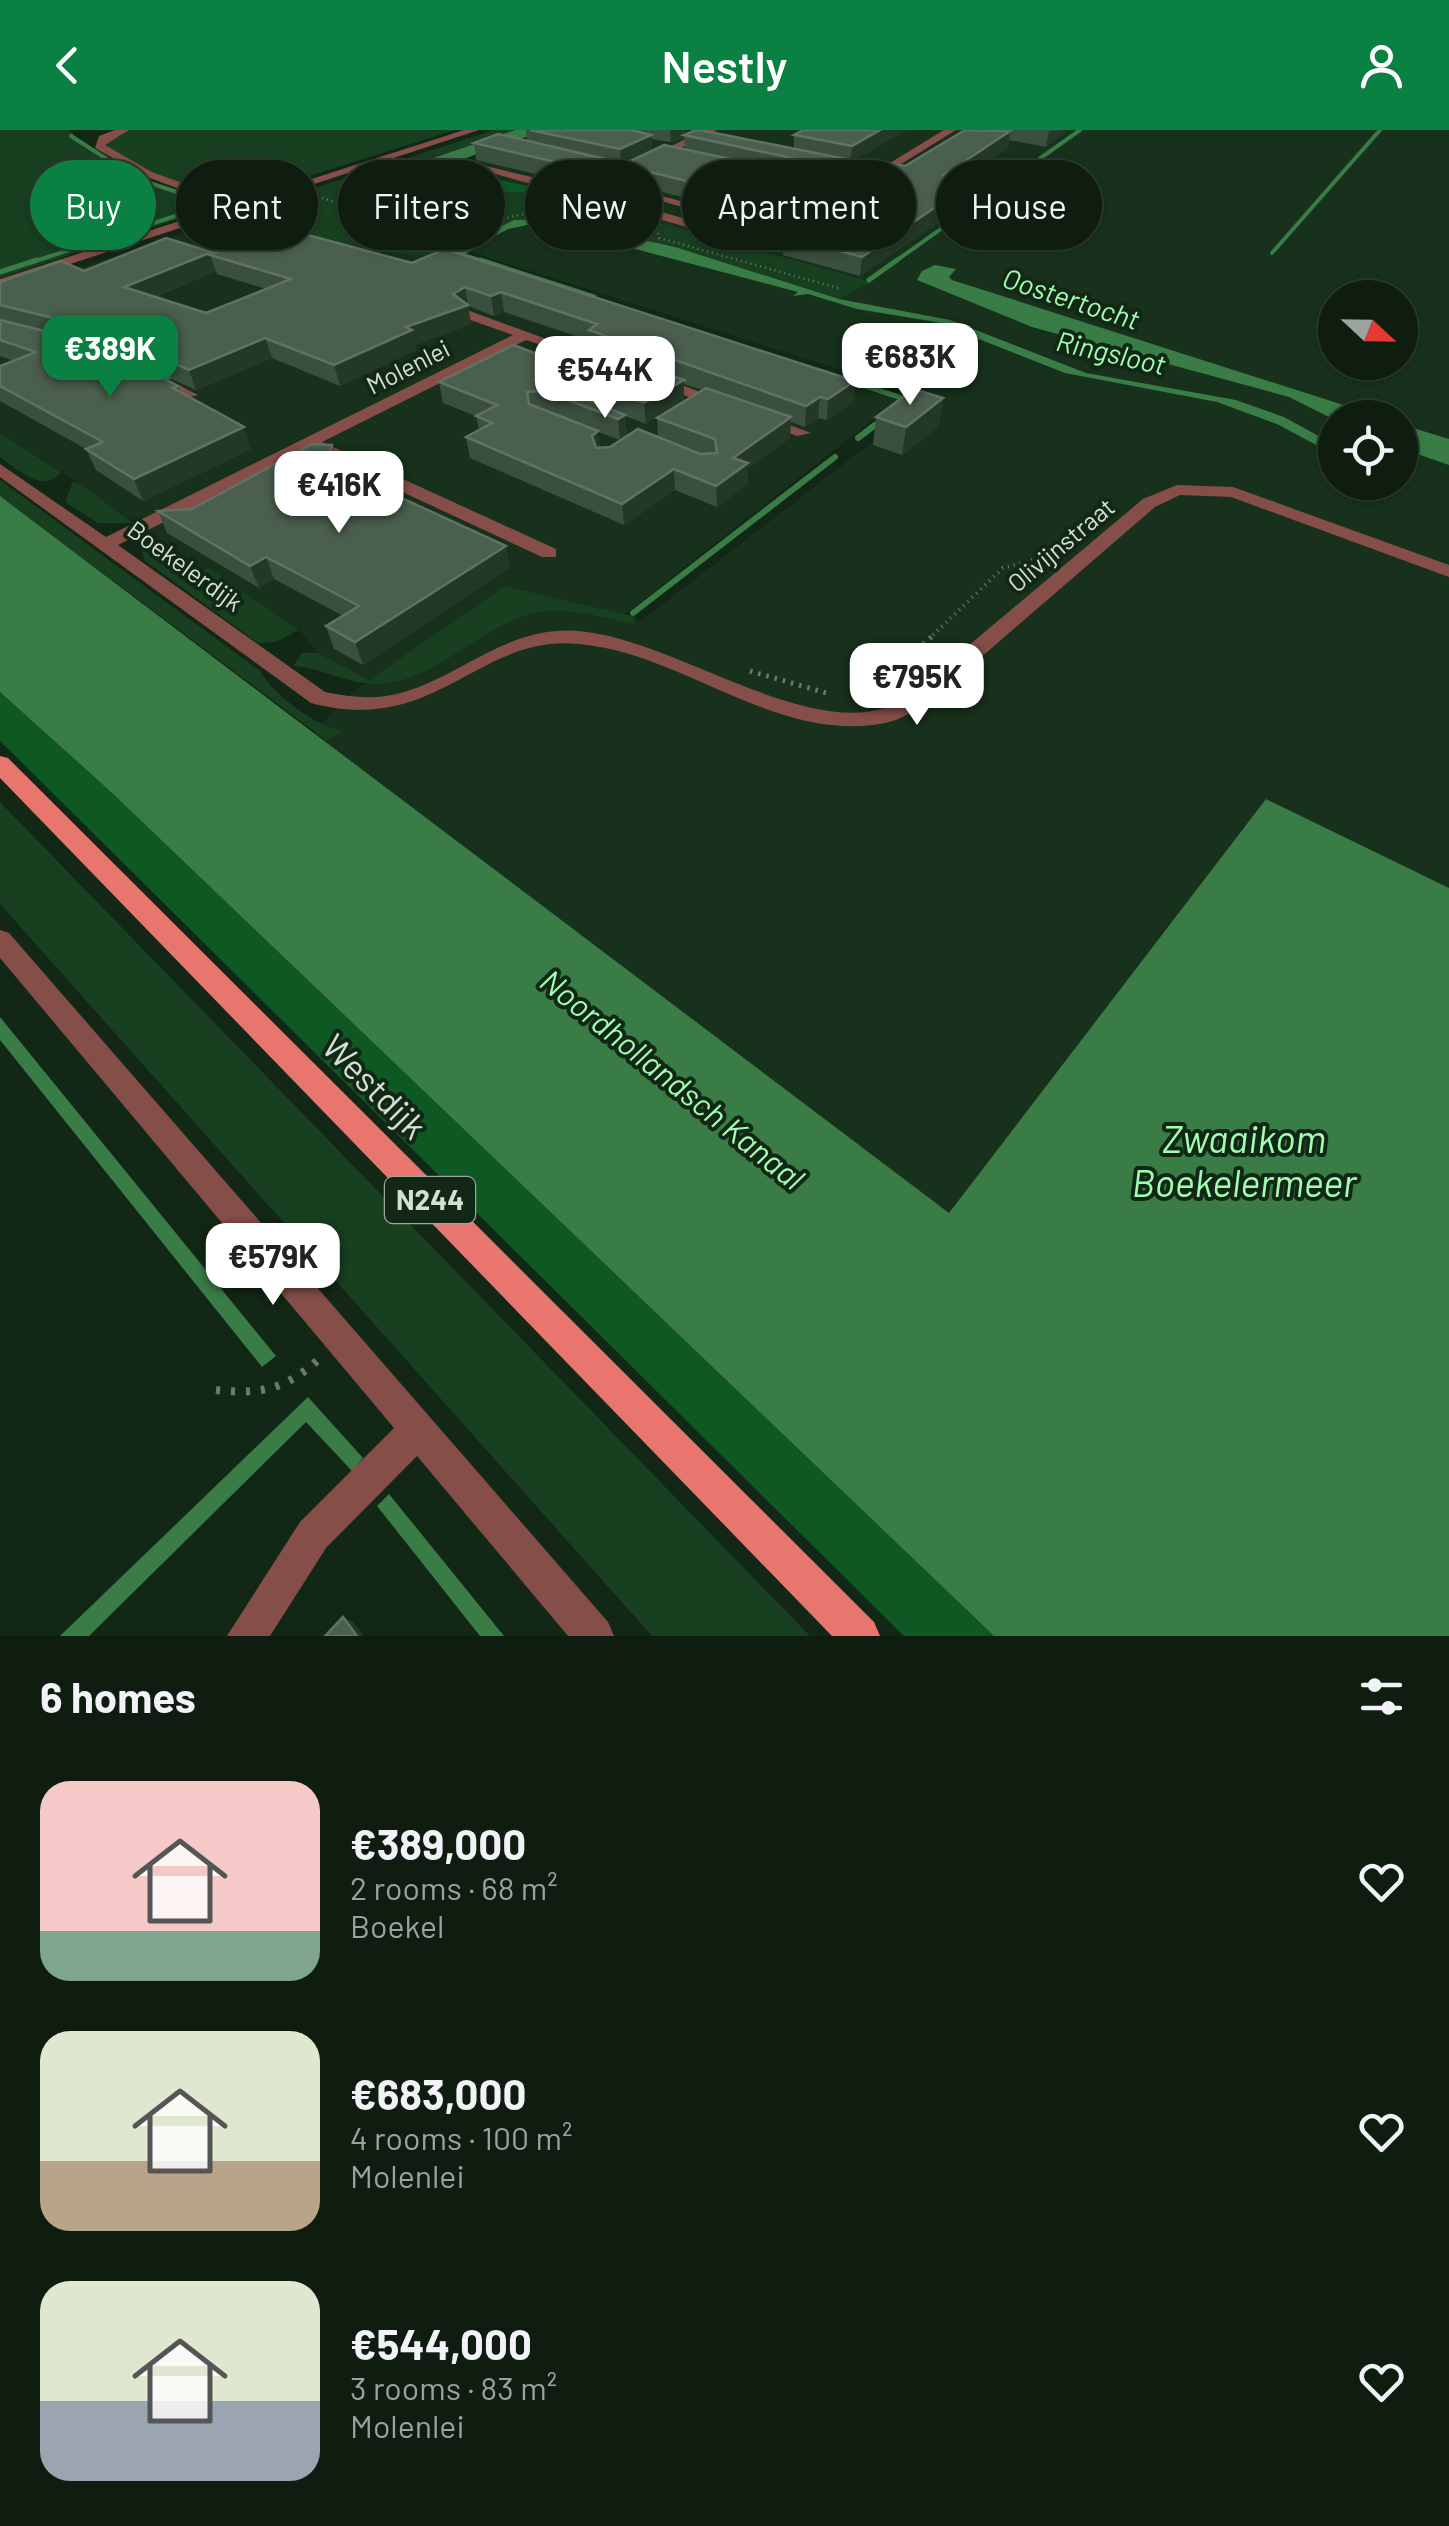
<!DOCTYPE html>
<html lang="en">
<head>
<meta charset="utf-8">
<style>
	:root { --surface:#0e1d10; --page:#172619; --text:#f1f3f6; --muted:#9ba29f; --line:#2e3b30; --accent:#0b8043 }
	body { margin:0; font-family:Barlow,sans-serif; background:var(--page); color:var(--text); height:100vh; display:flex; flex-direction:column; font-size:38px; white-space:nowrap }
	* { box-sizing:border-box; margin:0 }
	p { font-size:32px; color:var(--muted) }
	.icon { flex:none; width:55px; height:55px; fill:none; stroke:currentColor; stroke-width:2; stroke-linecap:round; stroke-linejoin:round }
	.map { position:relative; height:1506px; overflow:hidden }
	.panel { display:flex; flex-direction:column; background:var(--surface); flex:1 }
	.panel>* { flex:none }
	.hud { position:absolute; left:30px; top:30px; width:1390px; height:90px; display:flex; gap:20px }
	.needle { width:65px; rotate:112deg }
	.fabs { position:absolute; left:1318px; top:150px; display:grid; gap:20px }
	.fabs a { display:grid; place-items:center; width:100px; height:100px; border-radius:50%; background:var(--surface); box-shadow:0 2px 8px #0004,0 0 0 2px var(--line); font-size:50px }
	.price { position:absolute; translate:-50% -85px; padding:0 22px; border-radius:20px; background:#fff; color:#222; font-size:32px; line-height:65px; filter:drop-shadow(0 2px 5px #0008) }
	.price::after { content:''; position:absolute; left:50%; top:60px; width:30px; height:22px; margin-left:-15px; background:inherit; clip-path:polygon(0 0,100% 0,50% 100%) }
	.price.active { background:var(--accent); color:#fff }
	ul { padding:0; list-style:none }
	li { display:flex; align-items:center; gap:30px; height:250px; padding:0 40px }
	li span { display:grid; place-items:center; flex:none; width:280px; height:200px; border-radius:30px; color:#555 }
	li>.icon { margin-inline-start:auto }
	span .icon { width:120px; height:120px; fill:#fffc; stroke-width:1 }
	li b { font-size:42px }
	h2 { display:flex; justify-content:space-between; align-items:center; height:120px; padding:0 40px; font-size:42px }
	.pill { padding:0 35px; border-radius:45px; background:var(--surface); box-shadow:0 2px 8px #0004,0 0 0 2px var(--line); font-size:35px; line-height:90px }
	.pill.active { background:var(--accent); color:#fff }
	header { display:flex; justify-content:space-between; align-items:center; height:130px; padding:0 40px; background:var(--accent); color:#fff; font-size:45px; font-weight:600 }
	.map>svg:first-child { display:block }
	.built { fill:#17311c; fill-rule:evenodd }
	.green { fill:#183f20 }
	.forest { fill:#0e5824 }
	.water { fill:#397c46 }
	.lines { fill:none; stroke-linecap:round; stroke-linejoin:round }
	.stream-far2 { stroke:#397c46; stroke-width:4 }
	.stream-far1 { stroke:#397c46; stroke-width:5 }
	.stream { stroke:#397c46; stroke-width:6 }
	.path-far3 { stroke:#6a7b6d; stroke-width:2.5; stroke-dasharray:1 4; stroke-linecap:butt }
	.path-far2 { stroke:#6a7b6d; stroke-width:4; stroke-dasharray:1 5; stroke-linecap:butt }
	.path-far1 { stroke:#6a7b6d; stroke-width:5; stroke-dasharray:2.5 6; stroke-linecap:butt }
	.path { stroke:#6a7b6d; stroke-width:8; stroke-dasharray:4 11; stroke-linecap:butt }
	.minor { fill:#854e49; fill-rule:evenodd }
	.major { fill:#e8766f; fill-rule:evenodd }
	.wall { fill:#3a4f3d; fill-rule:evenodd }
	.shaded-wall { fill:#233827 }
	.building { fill:#4b5f4e; stroke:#607363; stroke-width:2.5 }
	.labels { text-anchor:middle; stroke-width:8; stroke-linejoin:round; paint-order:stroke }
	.far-street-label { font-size:25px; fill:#d3e0d5; stroke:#122716 }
	.far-water-label { font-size:28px; font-style:italic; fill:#a1fdb0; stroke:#122716 }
	.shield { fill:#122716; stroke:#99a89c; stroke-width:2.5 }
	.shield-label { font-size:28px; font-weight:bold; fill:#d3e0d5 }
	.water-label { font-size:32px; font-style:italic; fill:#a1fdb0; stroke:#122716 }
	.near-street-label { font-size:35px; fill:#d3e0d5; stroke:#122716 }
	.near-water-label { font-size:38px; font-style:italic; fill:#a1fdb0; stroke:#122716 }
</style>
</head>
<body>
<header><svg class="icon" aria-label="back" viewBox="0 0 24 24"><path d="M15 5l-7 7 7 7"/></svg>Nestly<svg class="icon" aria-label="person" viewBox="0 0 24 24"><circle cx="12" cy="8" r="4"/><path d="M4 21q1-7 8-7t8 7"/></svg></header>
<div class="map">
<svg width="1449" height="1506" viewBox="0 0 1449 1506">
	<rect width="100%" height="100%" fill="#122716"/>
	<!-- built -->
	<path class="built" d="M552,0H1449V1432L935,1099L306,613L342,571L369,551L318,523L299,500L209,438L201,442L81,354L0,303V163L289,70L898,270L624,485L641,491L929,268L333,78ZM1335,168H1400V232H1335ZM1335,288H1400V352H1335Z"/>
	<!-- green -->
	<g class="green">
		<path d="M0,0H69C98,29 181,73 224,74L0,148Z"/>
		<path d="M130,0H455L230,71L150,44L101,14Z"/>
		<path d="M494,0H515L346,58C361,57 379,58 394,56C422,52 437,44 461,62H553L871,152L839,169L675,117L551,89L500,95L439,128L333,115L238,83Z"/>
		<path d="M0,303L61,342C43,365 18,339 0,327Z"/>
		<path d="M0,350L260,541C274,565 316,597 344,601L327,611L0,366Z"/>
		<path d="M73,352L81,354L133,393H98L65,372Z"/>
		<path d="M150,405L201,441L209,438L299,500L276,512L258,513L144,430L141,418Z"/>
		<path d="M505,456L636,487L632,494C602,487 572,478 541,482C488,490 446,543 389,553C353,559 327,538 293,536L302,523H318L369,550Z"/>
		<path d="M0,672L810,1506H652L0,774Z"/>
	</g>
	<!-- forest -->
	<g class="forest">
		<path d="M444,37L553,62H461L450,60L448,51L413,49Z"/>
		<path d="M0,562L112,663L994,1506H904L0,611Z"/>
	</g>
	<!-- water -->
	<g class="water">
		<path d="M515,0H553L508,12L378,62L360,64L346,58Z"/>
		<path d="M551,89L675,117L839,169L950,190L1086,243L1236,270L1284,287L1335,315V325L1277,294L1217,272L1065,243L936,192L857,179L808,164L793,166L798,162L537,93L508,99L471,119L459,116L514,90Z"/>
		<path d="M935,135L956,139L949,147L952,150L1381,287L1335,290L1289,267L1032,197L917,150L922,141Z"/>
		<path d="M1400,294L1449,309V335L1400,318Z"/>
		<path d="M0,366L949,1083L1266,669L1449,758V1506H994L112,663L0,562Z"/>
		<path d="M0,887L276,1226L262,1237L0,910Z"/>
		<path d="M308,1267L363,1328L352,1341L306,1292L89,1506H60Z"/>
		<path d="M389,1364L504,1506H480L377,1376Z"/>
	</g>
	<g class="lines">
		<!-- stream-far2 -->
		<g class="stream-far2">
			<path d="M71,6L138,49L213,74"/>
			<path d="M470,119L461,124L488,133"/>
			<path d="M1272,123L1380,0"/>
			<path d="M29,133L213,74"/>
			<path d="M893,133L1080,0"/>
		</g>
		<!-- stream-far1 -->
		<g class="stream-far1">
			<path d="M480,130L594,167"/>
			<path d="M0,142L37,130"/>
			<path d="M869,150L897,130"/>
			<path d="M847,250L908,270L904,273"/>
			<path d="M871,298L884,288"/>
		</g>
		<!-- stream -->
		<g class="stream">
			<path d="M858,308L875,295"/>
			<path d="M633,483L835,327"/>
		</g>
		<!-- path-far3 -->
		<g class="path-far3">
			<path d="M322,68L449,108L514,86L564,76"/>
			<path d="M658,103L659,108L838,158"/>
		</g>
		<!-- path-far2 -->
		<path class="path-far2" d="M933,505L1003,438L1052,425"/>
		<!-- path-far1 -->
		<g class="path-far1">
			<path d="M750,541L830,564"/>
			<path d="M866,565L936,503"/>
		</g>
		<!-- path -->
		<path class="path" d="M216,1260C260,1265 287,1259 320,1228"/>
		<!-- minor -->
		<g class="minor">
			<path d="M115,0H129L105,15L152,42L237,73L464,0H479L0,157V149L226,76L144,46L95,18L99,6Z"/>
			<path d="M704,0H717L592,63L752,107L772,102L636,64L642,61L781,97L816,76L826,78L773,112L752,115L463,35L468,32L583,59Z"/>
			<path d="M944,0H956L872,52L862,50Z"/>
			<path d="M467,180L596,227L589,231L526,210L322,312L556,419V427H542L310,319L118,415L325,562C346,566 364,569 386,566C455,555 501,495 578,501C670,508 800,605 885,578C894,575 903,569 911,564L1143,369L1177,355L1233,357L1449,435V447L1231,367L1180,365L1155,377L927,574C913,581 901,590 885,593C776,614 684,523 579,514C477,504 436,607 311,573L0,347V334L106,407L513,205L462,187L460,184Z"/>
			<path d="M147,244H157L198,265L185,268L147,250Z"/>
			<path d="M650,247H660L811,303L797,306L650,253Z"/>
			<path d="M0,800L9,803L608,1492L614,1506H568L417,1326L326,1418L270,1506H227L300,1392L394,1298L0,828Z"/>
		</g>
		<!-- major -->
		<path class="major" d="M0,626L8,628L874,1492L880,1506H832L0,648Z"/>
	</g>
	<!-- wall -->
	<g class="wall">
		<path d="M526,0H685L684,8L671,12L651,9L652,21L685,20L684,5L794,18V5L803,0H906L854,30L856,31L855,48L841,56L825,52L824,66L905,36L965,0H1068L1046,17L1009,10L1008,18L962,49L974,51L972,69L860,146L783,125L784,106L792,101L793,84L802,79L779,92L643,57L602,62L601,46L583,55L476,30L474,13L527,11ZM601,32L620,36L602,44Z"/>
		<path d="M278,97L855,251L853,272L827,290L818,288L805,297L791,292L790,308L748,338V354L717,377L675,360L624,395L470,328L466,307L479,300L476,286L443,273L439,252L542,226L590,218V211L504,182L494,186L468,176L471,194L415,215L416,220L340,256L272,228L196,260L103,218L91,215L178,256L181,262L251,319L143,371L96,340L86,319L0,271V236L14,231L0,226V152L212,124ZM216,141L217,144L266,159L206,183L155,167ZM684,254L702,260L657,288L658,307L610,317L600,318L598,302L620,310L627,306L625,286L646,294L684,270Z"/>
		<path d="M943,268L939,296L902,325L873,315L876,287Z"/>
		<path d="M332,315L335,325L347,330L351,345L506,416L509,438L363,535L334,519L326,496L343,486L274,449L259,458L167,403L158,381L192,379Z"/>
	</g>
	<!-- shaded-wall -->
	<g class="shaded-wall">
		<path d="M670,0H685L684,8L671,12Z"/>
		<path d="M880,0H906L850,33L852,16Z"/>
		<path d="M1068,0L1046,17L1049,1Z"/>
		<path d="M1010,1L1008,18L941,62L944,45Z"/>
		<path d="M651,5L652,21L622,36L620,19Z"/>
		<path d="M601,28L602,45L642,40L643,57L602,62L601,46L583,55L581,38Z"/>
		<path d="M856,31L855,48L841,56L843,39Z"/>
		<path d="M825,49L824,67L779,92L780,74Z"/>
		<path d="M974,51L972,69L860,146L862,127Z"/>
		<path d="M212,122L213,126L210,125L216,141L132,176L124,157Z"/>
		<path d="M465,157L471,194L415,215L416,220L340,256L334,235L406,197L453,164Z"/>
		<path d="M501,162L504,182L494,186L491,166Z"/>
		<path d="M265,208L272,228L196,260L189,240Z"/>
		<path d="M566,245L568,265L550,263L548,250Z"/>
		<path d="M684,250V270L646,294L644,273Z"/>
		<path d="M855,251L853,272L827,290L828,269Z"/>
		<path d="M820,267L818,288L805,297L806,276Z"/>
		<path d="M943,268L939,296L902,325L906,297Z"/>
		<path d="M625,285L627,306L620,310L618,289Z"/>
		<path d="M791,287L790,308L748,338V354L717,377L716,356L733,328Z"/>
		<path d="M244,297L251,319L143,371L134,349Z"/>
		<path d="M598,301L600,322L594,327L592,306Z"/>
		<path d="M674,339L675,360L624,395L622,374Z"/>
		<path d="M506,416L509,438L363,535L355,512Z"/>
		<path d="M266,427L274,449L259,458L250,436Z"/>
		<path d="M343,1487L352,1491L364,1506H357Z"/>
	</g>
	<!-- building -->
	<g class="building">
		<path d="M530,0H632L651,5L620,19Z"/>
		<path d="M696,0H700L856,31L843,39L684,5Z"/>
		<path d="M803,0H880L852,16L794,5Z"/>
		<path d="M965,0L1010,1L944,45L974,51L862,127L784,106L811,89L793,84L883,32L905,36Z"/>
		<path d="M498,4L601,28L581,38L474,13Z"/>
		<path d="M664,15L825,49L780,74L642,40L601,45Z"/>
		<path d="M278,97L412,133L445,119L855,251L828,269L820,267L806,276L589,200L597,194L501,162L491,166L465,157L453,164L468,175L406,197L412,200L334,235L265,208L189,240L94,198L0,175V152L61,131L84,141L166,108L212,122L124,157L206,183L291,149L210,125Z"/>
		<path d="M0,190L81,210L169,248L165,249L178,256L173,258L244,297L134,349L86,319L103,312L0,256V236L36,222L0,210Z"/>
		<path d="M570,211L684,250L644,273L566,245L548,250L550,255L625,285L618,289L544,261L527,262L529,274L598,301L592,306L596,318L610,317L638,299L700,324L717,323L715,309L657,288L706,258L791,287L733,328L748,333L716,356L674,339L622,374L466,307L492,293L476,286L497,275L439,252L514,215L542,226Z"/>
		<path d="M914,259L943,268L906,297L876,287Z"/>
		<path d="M312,314L332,315L330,322L347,330L345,342L506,416L355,512L326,496L359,476L266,427L250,436L158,381L192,379Z"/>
		<path d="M343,1487L357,1506H325Z"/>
	</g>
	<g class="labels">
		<!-- far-street labels -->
		<g class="far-street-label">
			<text transform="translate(408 237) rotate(-27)" y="9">Molenlei</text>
			<text transform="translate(1061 415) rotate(-40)" y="9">Olivijnstraat</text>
			<text transform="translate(185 436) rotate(36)" y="9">Boekelerdijk</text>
		</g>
		<!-- far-water labels -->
		<g class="far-water-label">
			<text transform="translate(1071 169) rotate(18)" y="10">Oostertocht</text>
			<text transform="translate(1111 223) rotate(13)" y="10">Ringsloot</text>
		</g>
		<!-- shield labels -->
		<rect class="shield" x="385" y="1047" width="90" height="46" rx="8"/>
		<g class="shield-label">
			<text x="430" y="1080">N244</text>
		</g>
		<!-- water labels -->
		<g class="water-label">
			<text transform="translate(672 950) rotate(39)" y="11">Noordhollandsch Kanaal</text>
		</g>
		<!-- near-street labels -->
		<g class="near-street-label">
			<text transform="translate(374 957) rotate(45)" y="12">Westdijk</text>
		</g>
		<!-- near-water labels -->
		<g class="near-water-label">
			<text x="1244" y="1023">Zwaaikom<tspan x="1244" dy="44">Boekelermeer</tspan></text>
		</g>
	</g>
</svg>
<div class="fabs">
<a><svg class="needle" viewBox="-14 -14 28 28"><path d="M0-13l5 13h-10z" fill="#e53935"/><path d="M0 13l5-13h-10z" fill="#9ba29f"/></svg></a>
<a><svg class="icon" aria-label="locate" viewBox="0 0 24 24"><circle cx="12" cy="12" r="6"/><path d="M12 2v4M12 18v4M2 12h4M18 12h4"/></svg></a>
</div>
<b class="price active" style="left:110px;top:270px">€389K</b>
<b class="price" style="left:910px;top:278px">€683K</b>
<b class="price" style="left:605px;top:291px">€544K</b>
<b class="price" style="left:339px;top:406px">€416K</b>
<b class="price" style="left:917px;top:598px">€795K</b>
<b class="price" style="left:273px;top:1178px">€579K</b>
<div class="hud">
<a class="pill active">Buy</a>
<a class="pill">Rent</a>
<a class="pill">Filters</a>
<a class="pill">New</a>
<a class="pill">Apartment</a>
<a class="pill">House</a>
</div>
</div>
<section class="panel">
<h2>6 homes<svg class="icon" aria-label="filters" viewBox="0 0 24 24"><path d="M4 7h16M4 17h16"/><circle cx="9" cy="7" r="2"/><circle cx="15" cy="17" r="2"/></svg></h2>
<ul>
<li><span style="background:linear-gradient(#f6c9c9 75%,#7fa58c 0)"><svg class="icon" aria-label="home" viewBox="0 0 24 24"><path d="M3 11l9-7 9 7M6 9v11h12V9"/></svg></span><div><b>€389,000</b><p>2 rooms · 68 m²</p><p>Boekel</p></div><svg class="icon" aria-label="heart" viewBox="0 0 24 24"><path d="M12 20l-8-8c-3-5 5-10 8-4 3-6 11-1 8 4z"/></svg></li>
<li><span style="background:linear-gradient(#dfe7d0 65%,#b9a48a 0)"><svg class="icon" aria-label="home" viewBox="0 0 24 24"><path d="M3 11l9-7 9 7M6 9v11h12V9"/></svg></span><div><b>€683,000</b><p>4 rooms · 100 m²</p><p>Molenlei</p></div><svg class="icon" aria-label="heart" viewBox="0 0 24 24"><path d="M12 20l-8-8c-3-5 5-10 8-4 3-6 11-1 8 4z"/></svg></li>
<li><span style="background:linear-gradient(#dfe7d0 60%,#9aa5b1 0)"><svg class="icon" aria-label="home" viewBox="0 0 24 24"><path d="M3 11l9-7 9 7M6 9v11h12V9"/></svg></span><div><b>€544,000</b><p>3 rooms · 83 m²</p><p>Molenlei</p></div><svg class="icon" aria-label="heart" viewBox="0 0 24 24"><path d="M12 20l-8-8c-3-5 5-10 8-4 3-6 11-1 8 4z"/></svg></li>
</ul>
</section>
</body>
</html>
